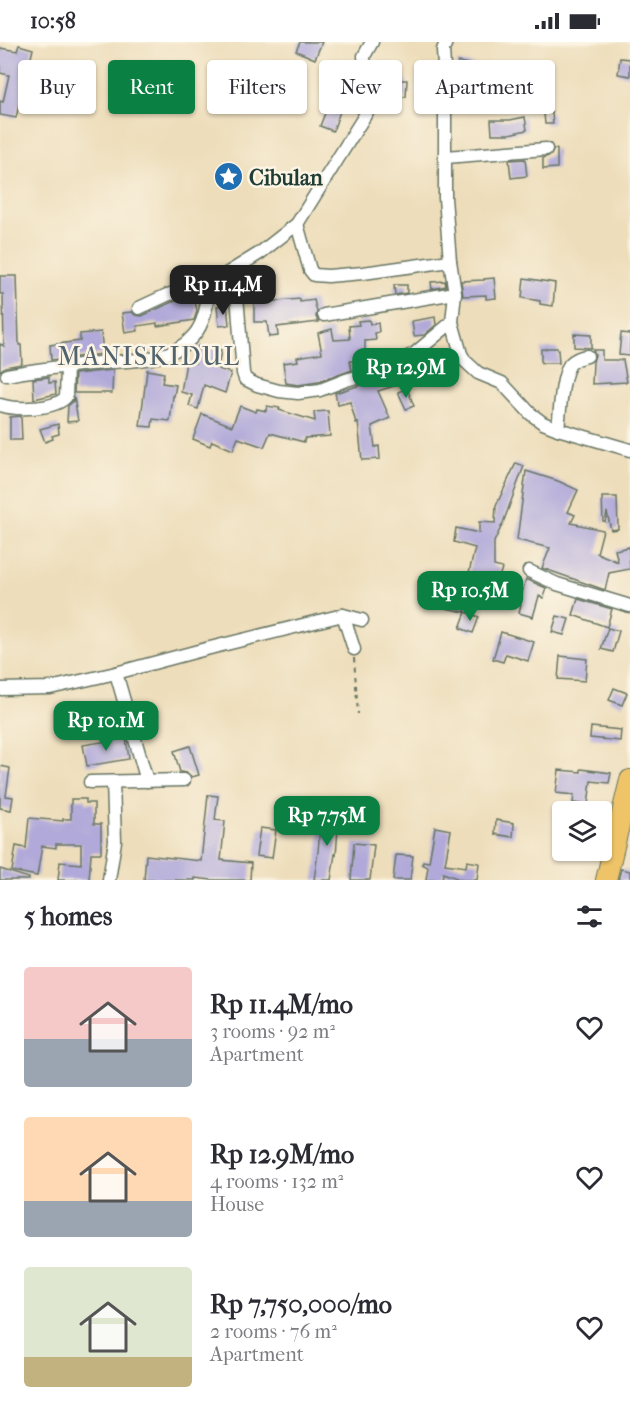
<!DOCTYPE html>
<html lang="en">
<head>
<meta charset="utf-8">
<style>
	:root { --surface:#fff; --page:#f2f2f3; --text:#2b2b33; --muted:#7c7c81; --accent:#0b8043 }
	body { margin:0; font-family:"IM FELL French Canon",serif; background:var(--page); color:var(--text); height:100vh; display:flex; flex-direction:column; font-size:22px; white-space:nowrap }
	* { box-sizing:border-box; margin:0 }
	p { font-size:20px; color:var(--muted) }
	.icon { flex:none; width:33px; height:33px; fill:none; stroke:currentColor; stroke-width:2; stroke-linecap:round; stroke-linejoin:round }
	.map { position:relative; height:838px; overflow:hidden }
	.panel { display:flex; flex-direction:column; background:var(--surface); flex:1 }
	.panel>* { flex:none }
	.banner { position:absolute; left:18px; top:18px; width:594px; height:54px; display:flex; gap:12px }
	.tools { position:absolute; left:552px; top:759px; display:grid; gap:12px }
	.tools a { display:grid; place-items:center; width:60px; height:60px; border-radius:6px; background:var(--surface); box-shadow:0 2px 4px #0004; font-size:30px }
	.price { position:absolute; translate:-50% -51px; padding:0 14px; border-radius:12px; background:var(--accent); color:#fff; font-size:20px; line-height:39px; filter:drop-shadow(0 2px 3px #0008) }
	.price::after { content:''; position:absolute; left:50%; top:36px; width:18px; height:14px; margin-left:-9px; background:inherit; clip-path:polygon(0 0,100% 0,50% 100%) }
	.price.current { background:#222; color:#fff }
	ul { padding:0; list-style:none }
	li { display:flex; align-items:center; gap:18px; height:150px; padding:0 24px }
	li span { display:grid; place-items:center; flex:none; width:168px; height:120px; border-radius:6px; color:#555 }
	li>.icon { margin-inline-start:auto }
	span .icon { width:72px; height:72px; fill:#fffc; stroke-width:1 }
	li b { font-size:26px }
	h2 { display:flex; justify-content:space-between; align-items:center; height:72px; padding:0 24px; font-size:26px }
	.chip { padding:0 21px; border-radius:6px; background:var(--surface); box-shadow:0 2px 4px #0004; font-size:21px; line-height:54px }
	.chip.current { background:var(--accent); color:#fff }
	.status { display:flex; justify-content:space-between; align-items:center; height:42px; padding:0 30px; background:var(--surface); direction:ltr }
	.status svg { height:16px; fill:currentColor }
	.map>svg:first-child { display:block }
	.building { fill:#b0a9d9 }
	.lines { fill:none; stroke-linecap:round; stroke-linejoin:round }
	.minor-casing { stroke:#677563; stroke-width:15 }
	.trunk-casing { stroke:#677563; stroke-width:22 }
	.path { stroke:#677563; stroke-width:2; stroke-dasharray:4.5 4.5; stroke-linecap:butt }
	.minor { stroke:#fff; stroke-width:12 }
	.trunk { stroke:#efc469; stroke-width:20 }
	.labels { text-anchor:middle; stroke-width:5; stroke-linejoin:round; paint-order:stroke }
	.poi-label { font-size:22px; font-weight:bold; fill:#1f3d34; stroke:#fcf5e5; text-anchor:start }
	.quarter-label { font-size:26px; letter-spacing:1.5px; fill:#52636e; stroke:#fcf5e5 }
</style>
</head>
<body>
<div class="status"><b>10:58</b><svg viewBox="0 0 49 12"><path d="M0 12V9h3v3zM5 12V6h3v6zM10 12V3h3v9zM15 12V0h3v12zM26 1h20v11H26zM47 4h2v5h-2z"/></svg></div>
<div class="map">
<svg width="630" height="838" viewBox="0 0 630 838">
	<rect width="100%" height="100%" fill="#fcf5e5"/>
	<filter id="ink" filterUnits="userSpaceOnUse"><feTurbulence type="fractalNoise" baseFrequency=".0167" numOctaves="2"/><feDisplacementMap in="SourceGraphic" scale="12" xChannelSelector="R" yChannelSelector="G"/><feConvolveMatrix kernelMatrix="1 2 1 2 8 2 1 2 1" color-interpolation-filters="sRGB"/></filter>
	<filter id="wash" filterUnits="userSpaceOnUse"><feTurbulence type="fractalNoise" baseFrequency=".008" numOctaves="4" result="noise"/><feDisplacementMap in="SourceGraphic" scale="24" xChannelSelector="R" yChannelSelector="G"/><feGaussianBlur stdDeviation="1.35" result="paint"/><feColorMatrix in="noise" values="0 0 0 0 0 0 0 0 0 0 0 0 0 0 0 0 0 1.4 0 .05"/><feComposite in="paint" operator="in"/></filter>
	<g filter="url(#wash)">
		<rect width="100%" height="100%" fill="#edddba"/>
		<g id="blocks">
			<!-- building -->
			<g class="building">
				<path d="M300,0H322L315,17L296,9Z"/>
				<path d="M19,3L33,7L20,62H19L16,76L0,73V59L3,60L9,33L0,31V6L17,9Z"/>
				<path d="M620,16L630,17V34L618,32Z"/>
				<path d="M458,20L480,24L476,44L454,41Z"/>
				<path d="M391,38H407L406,55H391Z"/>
				<path d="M337,40L361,49L363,60L357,70L342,64L333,89L320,84Z"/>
				<path d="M544,71H552L553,82H545Z"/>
				<path d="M525,75L527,88L509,92H492L491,78H510Z"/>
				<path d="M554,107H557V126L543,127V116L551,113Z"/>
				<path d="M525,117L527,134L511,136L509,118Z"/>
				<path d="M0,234H17L19,303H21L22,322L5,325L0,329V302L4,304L3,252H0Z"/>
				<path d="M494,236L496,256L486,257V253L463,254L461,239L484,238V237Z"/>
				<path d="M524,236L555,241L553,264L540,262V259L522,256Z"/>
				<path d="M445,239L446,244L432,247L431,240Z"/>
				<path d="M394,243H407V251L395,253Z"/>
				<path d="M194,254L197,269L194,278L157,284V281L137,284L138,289L125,291L122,271L132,270L135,273L142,274L170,261Z"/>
				<path d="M300,257V260L314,258L317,270L316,275L319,280L277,285L278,294L269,295L267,280H254V261Z"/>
				<path d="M227,263L229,283L219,284L217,264Z"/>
				<path d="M435,275L436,283L424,293L414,294L412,279Z"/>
				<path d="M369,278L370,282L378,281L379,290L375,291L376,298L365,299V319H350L352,328L318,340L298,343L286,341L283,321L298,319L297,315L322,311L318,291L332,287L334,298L350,297L349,284L359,283L358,279Z"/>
				<path d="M101,290L103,312L51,318L50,303L80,299V292Z"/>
				<path d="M621,291L630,292V314L619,313Z"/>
				<path d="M574,292L591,293V306L574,305Z"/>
				<path d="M198,304L221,308L218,327L231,331L225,351L204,343L198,367L189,364L192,353L181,350L186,320L195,321Z"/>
				<path d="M546,306H557V308H558L559,321H541V307H546Z"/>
				<path d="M593,308H602V318H623L627,340L592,342L593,320L595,313Z"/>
				<path d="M428,311L443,312L442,324H427Z"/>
				<path d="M113,328L112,351H74L75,332Z"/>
				<path d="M147,328L164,331L162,341L176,343L174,354H173L170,379L153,377L152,385L140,384Z"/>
				<path d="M390,332L394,344L378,349L390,376L372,384L375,405L379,404L380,417L362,418L358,380L356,381L350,360L338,363L335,351L380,337Z"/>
				<path d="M49,335V341L55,340L56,352L34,357L33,337Z"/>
				<path d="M407,346L414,364L406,367L398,350Z"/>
				<path d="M74,355L78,379L67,380L68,364L73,359Z"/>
				<path d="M240,364L256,370L257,367L266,369L267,364L280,366L279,368L315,379L314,370L328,369L330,394L305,396L304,400L270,391L264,405L238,396L233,408L212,399L210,404L193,397L202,372L232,384Z"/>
				<path d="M21,374L22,398H10V375Z"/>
				<path d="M58,382L59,392L52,394L53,397L45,400L40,387Z"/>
				<path d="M516,421L524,424L503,481L494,500V524L502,526L497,542L468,535L475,506L454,500L456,486L479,491V480L495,481L496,464Z"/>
				<path d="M526,429L558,439L578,448L568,470L575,473L571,481L603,488L597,511L618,520L615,508L629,505L630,527L609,531L605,548L542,526L550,506L517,498Z"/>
				<path d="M602,455H617L618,487L611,488L607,470L605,480L603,479Z"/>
				<path d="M453,533L464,536L459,554L468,556L465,570L445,566Z"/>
				<path d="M526,537L546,546L543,556L539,554L533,575L519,571L521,563L493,556L496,545L522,551Z"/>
				<path d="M578,557L612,567L607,585L573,573Z"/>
				<path d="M466,570L479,575L473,591L460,586Z"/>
				<path d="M557,574L569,577L564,593L552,590Z"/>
				<path d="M608,586L619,589L613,610L601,607Z"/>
				<path d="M501,590L534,600L528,619L506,612L503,620L493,617Z"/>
				<path d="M560,614L587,617L585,639L558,637Z"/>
				<path d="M614,646L627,651L622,663L609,658Z"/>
				<path d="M591,685L621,688L620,699L590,696Z"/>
				<path d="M126,696L129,717L87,724L83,703Z"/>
				<path d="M190,704L199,733L192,735L187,731L180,730L174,709Z"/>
				<path d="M0,724L10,726L6,754L13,755L11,768L0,766Z"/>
				<path d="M581,727L611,731L609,741L591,739L588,763L573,761L574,753L556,751L559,728L581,730Z"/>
				<path d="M208,753L218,754L215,778L225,779L221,818L251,821L250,838H212L195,836V838H144L146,813L201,819Z"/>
				<path d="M71,757H86V761H94V782H101V811H91L89,838H58L60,820L81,822V802H56V806L42,804L37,834L12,829L16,804L26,806L29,776L63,779V777H71Z"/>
				<path d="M321,773L339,774L336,813L335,812L331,838H314L318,810Z"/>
				<path d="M496,778L514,781L513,795L495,792Z"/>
				<path d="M435,785L451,788L445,822L466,825L467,819L479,821L477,838H462L443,831L442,838H426L428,825L422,822L423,819L429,820Z"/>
				<path d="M260,786L276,788L272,816L256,814Z"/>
				<path d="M354,801L374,803L370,838H351Z"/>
				<path d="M396,813L413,814L410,838H393Z"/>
				<path d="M0,827L29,836V838H0Z"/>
				<path d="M621,827L630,829V838H618Z"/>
			</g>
		</g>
	</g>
	<g filter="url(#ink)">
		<use href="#blocks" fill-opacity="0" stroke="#677563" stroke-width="1.5"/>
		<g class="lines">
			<defs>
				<g id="minor">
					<path d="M446,0L443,8L445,41V156L450,219L455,251L452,280L461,312L465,319L478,331L502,341L531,372L543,381L558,387L630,408"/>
					<path d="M446,115L546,107"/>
					<path d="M297,182L310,228L314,233L328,234L363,231L450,219"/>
					<path d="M235,227L243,331L245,337L257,343L279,349L298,351L320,348L346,338L378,329L414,312L452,280"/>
					<path d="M139,266L167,253L210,241L218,237L260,211L297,182L372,62L365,28L364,14L372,0"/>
					<path d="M324,273L455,251"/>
					<path d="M7,333C37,327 69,324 99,321C131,318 171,321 194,293C206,279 207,259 210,241"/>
					<path d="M0,363C16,368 54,368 66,355L67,325"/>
					<path d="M558,387C560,371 561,335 570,322C575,317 580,315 587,314"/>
					<path d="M529,529L557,542L630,564"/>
					<path d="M343,573L354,607"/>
					<path d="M116,631L147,739"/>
					<path d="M1,647L50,646L116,631L202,608L343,573L362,578"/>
					<path d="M90,740L184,738"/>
					<path d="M109,838L115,799L113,740"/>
				</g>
				<path id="trunk" d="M606,838L630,738"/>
			</defs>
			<!-- minor casing -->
			<use href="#minor" class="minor-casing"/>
			<!-- trunk casing -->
			<use href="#trunk" class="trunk-casing"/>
			<!-- path -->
			<path class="path" d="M354,616L358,672"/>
			<!-- minor -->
			<use href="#minor" class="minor"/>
			<!-- trunk -->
			<use href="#trunk" class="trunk"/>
		</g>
	</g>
	<!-- icons -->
	<defs>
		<symbol id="sight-disc" viewBox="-11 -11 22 22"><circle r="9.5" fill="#1f6fb2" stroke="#fcf5e5"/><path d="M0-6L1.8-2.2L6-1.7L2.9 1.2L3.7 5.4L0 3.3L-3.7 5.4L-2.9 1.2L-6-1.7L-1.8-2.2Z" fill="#fff"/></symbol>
	</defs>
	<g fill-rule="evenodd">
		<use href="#sight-disc" x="212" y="118" width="33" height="33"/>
	</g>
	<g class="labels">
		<!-- poi labels -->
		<g class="poi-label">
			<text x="249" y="143">Cibulan</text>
		</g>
		<!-- quarter labels -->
		<g class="quarter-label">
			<text x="149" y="323">MANISKIDUL</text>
		</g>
	</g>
</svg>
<div class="tools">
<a><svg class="icon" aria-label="layers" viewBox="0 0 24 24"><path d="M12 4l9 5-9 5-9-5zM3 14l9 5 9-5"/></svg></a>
</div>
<b class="price current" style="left:223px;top:274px">Rp 11.4M</b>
<b class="price" style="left:406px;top:357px">Rp 12.9M</b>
<b class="price" style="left:470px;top:580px">Rp 10.5M</b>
<b class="price" style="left:106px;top:710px">Rp 10.1M</b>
<b class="price" style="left:327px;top:805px">Rp 7.75M</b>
<div class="banner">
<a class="chip">Buy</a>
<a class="chip current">Rent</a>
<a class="chip">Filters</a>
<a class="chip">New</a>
<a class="chip">Apartment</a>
</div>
</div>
<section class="panel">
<h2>5 homes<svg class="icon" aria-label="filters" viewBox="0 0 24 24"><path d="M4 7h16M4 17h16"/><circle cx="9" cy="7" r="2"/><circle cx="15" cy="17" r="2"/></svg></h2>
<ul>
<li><span style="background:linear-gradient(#f6c9c9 60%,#9aa5b1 0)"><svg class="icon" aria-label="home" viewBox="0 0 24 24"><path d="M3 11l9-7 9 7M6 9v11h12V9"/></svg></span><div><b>Rp 11.4M/mo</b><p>3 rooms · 92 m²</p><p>Apartment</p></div><svg class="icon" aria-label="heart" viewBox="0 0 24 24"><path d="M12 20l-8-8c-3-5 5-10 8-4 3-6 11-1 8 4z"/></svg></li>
<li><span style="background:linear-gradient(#ffd9b3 70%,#9aa5b1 0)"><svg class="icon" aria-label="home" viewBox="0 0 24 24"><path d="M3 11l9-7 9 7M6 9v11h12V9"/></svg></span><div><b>Rp 12.9M/mo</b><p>4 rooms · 132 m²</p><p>House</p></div><svg class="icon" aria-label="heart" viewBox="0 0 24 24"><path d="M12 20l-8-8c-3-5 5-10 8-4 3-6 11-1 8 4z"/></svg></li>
<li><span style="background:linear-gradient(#dfe7d0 75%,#c2b280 0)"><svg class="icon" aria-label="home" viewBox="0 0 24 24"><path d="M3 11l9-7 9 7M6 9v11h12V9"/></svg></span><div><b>Rp 7,750,000/mo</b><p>2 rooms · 76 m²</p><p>Apartment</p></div><svg class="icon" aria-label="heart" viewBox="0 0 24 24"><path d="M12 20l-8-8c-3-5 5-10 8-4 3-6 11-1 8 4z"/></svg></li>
</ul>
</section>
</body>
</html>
